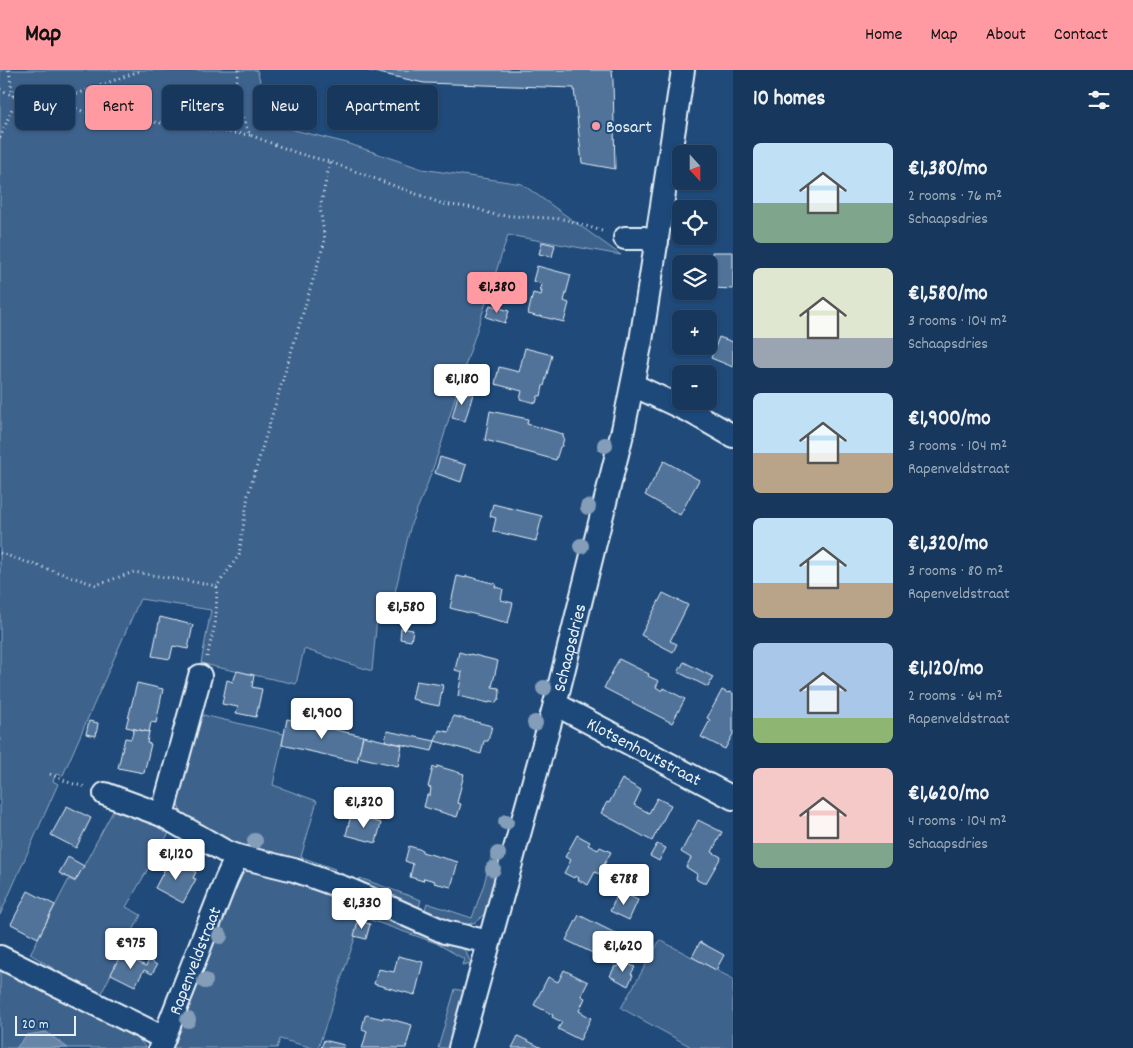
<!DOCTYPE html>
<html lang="en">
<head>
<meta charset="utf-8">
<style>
	:root { --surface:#17385c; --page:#203f62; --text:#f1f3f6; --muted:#9eacbb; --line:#365272; --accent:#ff9aa2 }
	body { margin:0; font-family:Dekko,sans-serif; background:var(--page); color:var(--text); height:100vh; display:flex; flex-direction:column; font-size:19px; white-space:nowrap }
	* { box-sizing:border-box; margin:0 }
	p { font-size:16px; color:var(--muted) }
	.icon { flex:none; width:28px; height:28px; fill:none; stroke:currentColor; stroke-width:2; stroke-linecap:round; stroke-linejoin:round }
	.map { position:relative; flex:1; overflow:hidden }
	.details { display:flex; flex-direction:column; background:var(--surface); width:400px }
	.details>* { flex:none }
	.guide { position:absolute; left:15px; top:15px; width:475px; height:45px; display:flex; gap:10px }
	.needle { width:32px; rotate:159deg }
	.fabs { position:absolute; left:672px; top:75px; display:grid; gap:10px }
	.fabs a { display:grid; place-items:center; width:45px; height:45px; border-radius:8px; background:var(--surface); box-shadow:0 1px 4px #0004,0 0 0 1px var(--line); font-size:25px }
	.scale { position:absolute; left:15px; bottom:12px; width:61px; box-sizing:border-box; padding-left:5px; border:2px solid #e8f1f8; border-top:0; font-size:14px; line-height:18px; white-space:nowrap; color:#e8f1f8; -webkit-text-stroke:4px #1f4a7a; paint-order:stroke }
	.price { position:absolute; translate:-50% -42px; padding:0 11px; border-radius:5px; background:#fff; color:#222; font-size:16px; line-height:32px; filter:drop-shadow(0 1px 2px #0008) }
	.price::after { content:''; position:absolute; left:50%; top:30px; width:15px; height:11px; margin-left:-8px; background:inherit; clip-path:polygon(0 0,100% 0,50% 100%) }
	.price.on { background:var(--accent); color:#111 }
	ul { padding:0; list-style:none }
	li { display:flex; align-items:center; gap:15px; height:125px; padding:0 20px }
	li span { display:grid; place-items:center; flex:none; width:140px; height:100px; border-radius:8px; color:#555 }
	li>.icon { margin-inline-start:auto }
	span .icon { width:60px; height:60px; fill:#fffc; stroke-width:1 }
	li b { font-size:21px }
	h2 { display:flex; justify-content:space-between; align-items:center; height:60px; padding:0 20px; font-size:21px }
	.tag { padding:0 18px; border-radius:8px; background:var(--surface); box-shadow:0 1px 4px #0004,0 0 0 1px var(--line); font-size:18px; line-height:45px }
	.tag.on { background:var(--accent); color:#111 }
	header { display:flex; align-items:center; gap:30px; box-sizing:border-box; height:70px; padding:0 25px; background:var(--accent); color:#111 }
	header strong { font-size:24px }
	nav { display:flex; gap:28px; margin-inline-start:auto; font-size:18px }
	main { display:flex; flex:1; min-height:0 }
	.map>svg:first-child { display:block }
	.green { fill:#3c628c; stroke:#92aac2 }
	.water { fill:#6685a7; stroke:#9ab0c7 }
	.building { fill:#517399; stroke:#e8f1f8 }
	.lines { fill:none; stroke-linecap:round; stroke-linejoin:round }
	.minor-casing { stroke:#e8f1f8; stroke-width:26 }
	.path { stroke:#e8f1f8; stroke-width:3; stroke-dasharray:1 4; stroke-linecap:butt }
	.minor { stroke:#1f4a7a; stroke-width:22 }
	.tree { fill:#849eb9 }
	.poi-dot { fill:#ff9aa2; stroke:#1f4a7a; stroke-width:2 }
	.labels { text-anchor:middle; stroke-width:4; stroke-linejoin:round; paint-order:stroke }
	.poi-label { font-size:18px; fill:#e8f1f8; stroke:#1f4a7a; text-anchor:start }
	.street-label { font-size:18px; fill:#e8f1f8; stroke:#1f4a7a }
</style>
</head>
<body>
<header>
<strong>Map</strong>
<nav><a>Home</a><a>Map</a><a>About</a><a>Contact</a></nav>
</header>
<main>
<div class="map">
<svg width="733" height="978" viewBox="0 0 733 978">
	<rect width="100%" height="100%" fill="#1f4a7a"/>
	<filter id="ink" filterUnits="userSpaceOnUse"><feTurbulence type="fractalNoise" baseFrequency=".02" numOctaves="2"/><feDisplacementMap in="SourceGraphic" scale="10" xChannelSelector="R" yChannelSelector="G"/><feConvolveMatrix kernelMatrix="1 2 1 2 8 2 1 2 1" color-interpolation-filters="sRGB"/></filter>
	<g filter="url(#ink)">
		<!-- green -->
		<g class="green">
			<path d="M0,0H257L270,46L294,60L347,73L422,99L522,114L621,185L508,165L458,318L442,372L427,415L411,454L389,548L377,547L372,601L304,579L296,614L216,597L201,593L211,540L140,529L63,705L56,704L53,711L58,714L0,845Z"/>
			<path d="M203,645L284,664L273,715L317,731L301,787L335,799L333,804L250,780L190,754L181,743L177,732L197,646Z"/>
			<path d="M114,739L119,740L170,761L126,837L141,845L103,920L101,928L30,884L69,809L75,812Z"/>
			<path d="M493,779L504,780L486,842L476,852L465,855H457L442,848L424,842L427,833L472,848L484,814Z"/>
			<path d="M259,800L297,809L457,873L466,882L471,893L462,895L464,889L436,873L362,847L318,978H313L280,969L277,978H172L237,809L247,801Z"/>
			<path d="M360,808L421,830L418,840L357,813Z"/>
			<path d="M660,870L733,909V978H693L621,938Z"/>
			<path d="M0,896L135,965L146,978H0Z"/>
			<path d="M455,919L464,921L449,978H438Z"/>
		</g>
		<!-- water -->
		<path class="water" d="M46,962L68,978H16L27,965Z"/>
		<!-- building -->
		<g class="building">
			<path d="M365,0H612L613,11L615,99L582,93L574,18L424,13Z"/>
			<path d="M542,172L555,175L552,187L539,184Z"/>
			<path d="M712,182H733V219L712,218Z"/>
			<path d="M537,196L571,205L564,231L569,233L564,252L539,246V247L528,244L533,223L541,225L542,221H540L542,214L533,211Z"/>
			<path d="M490,235L509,241L505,253L486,247Z"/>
			<path d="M719,267L733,272V297L711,288Z"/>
			<path d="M525,278L552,285L544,316H543L541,326H538L536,333L520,329L522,321L495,314L499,297L519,302Z"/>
			<path d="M459,321L473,324L465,351L452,348Z"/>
			<path d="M490,341L528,349L527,354L563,364V366L564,368L562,376L560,377L556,390L516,379V378L485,370Z"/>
			<path d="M440,387L466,395L461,412L435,403Z"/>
			<path d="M664,391L699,410L680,445L645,425Z"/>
			<path d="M493,434L542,446L536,471L493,461L496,448L490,446Z"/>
			<path d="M457,506L466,508V506L496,514L495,517L503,519L501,530L513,533L508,553L450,538Z"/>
			<path d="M663,523L688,535L670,571L677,574L673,582L641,565Z"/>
			<path d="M160,547L193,555L188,579L173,576L170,589L152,586Z"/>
			<path d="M401,558L413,560L411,571L400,569Z"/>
			<path d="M459,582L470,585V584L498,591L492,617L499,618L500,623L499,629L497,630L496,633L489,632V633L458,626L462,602L455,600Z"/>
			<path d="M619,589L649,604L648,606L659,611L656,617L662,621L664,618L685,629L672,653L604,618Z"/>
			<path d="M684,592L713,607L708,617L678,602Z"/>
			<path d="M237,601L254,605L252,617L262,619L256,647L236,643L238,637L222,634L227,610L233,612Z"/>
			<path d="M416,611L443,615L439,636L419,632V631L412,629Z"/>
			<path d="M137,613L163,619L156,653L151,652L149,662L126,657Z"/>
			<path d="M722,620L728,623L729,622L733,623V664L725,679L701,667L710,650L707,648Z"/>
			<path d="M453,646L492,656L488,671H484L481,684L435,671L439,660L449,662Z"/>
			<path d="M287,649L363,666L357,692L282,675Z"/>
			<path d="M89,651L98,653L96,666L86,664Z"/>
			<path d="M134,659L149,662L147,673L151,674L144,703L118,698L125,668L131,669Z"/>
			<path d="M387,661L435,671L432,681L385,671Z"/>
			<path d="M363,666L402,675L398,696L358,687Z"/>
			<path d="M437,696L464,704L457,733L461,734L457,747L424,737L427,725H430L431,718L428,717L433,697L437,698Z"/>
			<path d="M622,709L641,720L634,735L649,743L657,728L671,735L652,771L601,743L607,732L609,733Z"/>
			<path d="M67,736L91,748L76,778L51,765Z"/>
			<path d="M351,745L381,753L376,773L346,765Z"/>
			<path d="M698,750L722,762L712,782L721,787L706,813H703L697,810L696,808L697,804L686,797L691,788L681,782Z"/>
			<path d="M577,765L590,772L588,775L598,780L600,777L611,782L599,804L595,802L588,815L578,810L579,808L575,806L574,808L564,803L571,790L565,787Z"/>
			<path d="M657,774L666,778L659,791L650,786Z"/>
			<path d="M409,776L422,780V782L458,792L451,817L434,813L435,811L424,808L423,811L410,807L413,794L405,791Z"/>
			<path d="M68,787L84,796L75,811L59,803Z"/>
			<path d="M170,789L196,802L193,808L196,809L183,833L155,818Z"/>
			<path d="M28,821L55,835L38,868L11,854Z"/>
			<path d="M619,821L638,830L629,850L610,841Z"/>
			<path d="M579,845L627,869L615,894L566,870Z"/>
			<path d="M358,851L370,854L366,869L354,866Z"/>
			<path d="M700,872L724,885L716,900L692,887Z"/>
			<path d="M121,884L146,896L149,890L157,895L152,904L144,900L135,916L111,904Z"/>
			<path d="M398,886L423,892L415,925L374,914L378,899L394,902Z"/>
			<path d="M621,891L635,897L631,904L633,905L628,916L610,906L615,896L618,897Z"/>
			<path d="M564,900L588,912L581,926L585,928L579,941L591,948L580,970L558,959L562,952L552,947L553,945L534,935L548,907L558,912Z"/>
			<path d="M367,945L383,949V947L412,955L406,978H361L362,976H363L367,961L362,959L365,946Z"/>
			<path d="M518,966L542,978H512Z"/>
			<path d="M324,970L344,975L343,978H321Z"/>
		</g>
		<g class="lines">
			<defs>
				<g id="minor">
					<path d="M625,168H644L657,172"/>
					<path d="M633,315L693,343L733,366"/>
					<path id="s1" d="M555,634L733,728"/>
					<path d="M105,724L162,745L200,606"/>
					<path d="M162,745L226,782L237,786L294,800L350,820L445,862L489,872"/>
					<path d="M0,887L164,968"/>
					<path id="s2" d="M160,978L226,810L237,786"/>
					<path id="s3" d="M460,978L555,634L623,360L641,271L683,0"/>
				</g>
			</defs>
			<!-- minor casing -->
			<use href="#minor" class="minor-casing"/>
			<!-- path -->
			<g class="path">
				<path d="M9,0L13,26"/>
				<path d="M239,0L234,27L250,65L297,83L330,92L443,134L475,138L495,145L564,149L605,162"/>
				<path d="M0,19L24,32"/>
				<path d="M58,31L142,0"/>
				<path d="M0,68L12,39L34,28L58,31L87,43L250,65"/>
				<path d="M0,483L96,515L134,502L217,516"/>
				<path d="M207,587L216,550L217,516L239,485L248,425L325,170L320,138L330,92"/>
				<path d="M50,704L70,713L86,717"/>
			</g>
			<!-- minor -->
			<use href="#minor" class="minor"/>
		</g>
		<!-- trees -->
		<g class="tree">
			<circle cx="605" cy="375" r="8"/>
			<circle cx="588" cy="437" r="8"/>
			<circle cx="581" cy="476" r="8"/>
			<circle cx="544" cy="618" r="8"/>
			<circle cx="535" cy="653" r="8"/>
			<circle cx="506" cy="752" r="8"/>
			<circle cx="255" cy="771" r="8"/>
			<circle cx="498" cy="784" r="8"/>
			<circle cx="493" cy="799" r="8"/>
			<circle cx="220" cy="866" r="8"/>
			<circle cx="205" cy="911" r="8"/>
			<circle cx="188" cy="950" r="8"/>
		</g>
	</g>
	<!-- markers -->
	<circle class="poi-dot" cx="596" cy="56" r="5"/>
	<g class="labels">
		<!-- poi labels -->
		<g class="poi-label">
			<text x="606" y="62">Bosart</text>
		</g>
		<!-- street labels -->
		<g class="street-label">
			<text dy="6" stroke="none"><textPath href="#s3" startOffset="415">Schaapsdries</textPath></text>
			<text dy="6" stroke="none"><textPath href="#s1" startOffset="101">Klotsenhoutstraat</textPath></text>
			<text dy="6" stroke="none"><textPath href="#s2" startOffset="94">Rapenveldstraat</textPath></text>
		</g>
	</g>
</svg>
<div class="fabs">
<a><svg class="needle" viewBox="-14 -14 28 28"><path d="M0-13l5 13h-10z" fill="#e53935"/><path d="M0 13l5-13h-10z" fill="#9eacbb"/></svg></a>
<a><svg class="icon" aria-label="locate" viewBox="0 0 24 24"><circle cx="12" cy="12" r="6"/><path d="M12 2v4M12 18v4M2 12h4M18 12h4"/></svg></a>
<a><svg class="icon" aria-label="layers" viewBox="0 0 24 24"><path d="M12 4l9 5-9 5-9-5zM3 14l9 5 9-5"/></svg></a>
<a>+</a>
<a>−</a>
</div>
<div class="scale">20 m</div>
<b class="price on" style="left:497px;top:244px">€1,380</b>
<b class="price" style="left:462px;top:336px">€1,180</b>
<b class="price" style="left:406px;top:564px">€1,580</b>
<b class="price" style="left:322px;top:670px">€1,900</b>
<b class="price" style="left:364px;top:759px">€1,320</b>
<b class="price" style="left:176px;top:811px">€1,120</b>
<b class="price" style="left:624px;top:836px">€788</b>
<b class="price" style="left:362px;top:860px">€1,330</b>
<b class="price" style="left:131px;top:900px">€975</b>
<b class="price" style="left:623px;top:903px">€1,620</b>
<div class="guide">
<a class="tag">Buy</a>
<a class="tag on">Rent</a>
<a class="tag">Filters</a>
<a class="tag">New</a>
<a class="tag">Apartment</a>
</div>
</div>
<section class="details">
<h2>10 homes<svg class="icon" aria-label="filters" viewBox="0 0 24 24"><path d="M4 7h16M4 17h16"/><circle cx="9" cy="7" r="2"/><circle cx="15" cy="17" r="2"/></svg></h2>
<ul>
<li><span style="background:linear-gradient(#bfe0f5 60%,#7fa58c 0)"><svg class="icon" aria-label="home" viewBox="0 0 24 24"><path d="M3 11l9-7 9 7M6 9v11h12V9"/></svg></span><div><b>€1,380/mo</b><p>2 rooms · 76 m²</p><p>Schaapsdries</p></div></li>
<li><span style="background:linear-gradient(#dfe7d0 70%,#9aa5b1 0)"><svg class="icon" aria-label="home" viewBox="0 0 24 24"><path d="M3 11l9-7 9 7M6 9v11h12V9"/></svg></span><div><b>€1,580/mo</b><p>3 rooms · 104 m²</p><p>Schaapsdries</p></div></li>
<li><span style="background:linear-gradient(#bfe0f5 60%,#b9a48a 0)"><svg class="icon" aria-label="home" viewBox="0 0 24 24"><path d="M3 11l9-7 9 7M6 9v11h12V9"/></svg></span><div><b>€1,900/mo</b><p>3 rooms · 104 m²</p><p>Rapenveldstraat</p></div></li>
<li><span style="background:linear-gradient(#bfe0f5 65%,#b9a48a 0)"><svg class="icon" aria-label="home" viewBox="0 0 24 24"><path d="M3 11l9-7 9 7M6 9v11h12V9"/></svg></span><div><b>€1,320/mo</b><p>3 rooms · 80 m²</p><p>Rapenveldstraat</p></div></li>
<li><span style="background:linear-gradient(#a9c7e8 75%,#8fb573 0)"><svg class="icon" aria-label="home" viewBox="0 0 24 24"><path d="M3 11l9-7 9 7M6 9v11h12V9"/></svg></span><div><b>€1,120/mo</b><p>2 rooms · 64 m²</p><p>Rapenveldstraat</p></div></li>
<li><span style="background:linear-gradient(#f6c9c9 75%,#7fa58c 0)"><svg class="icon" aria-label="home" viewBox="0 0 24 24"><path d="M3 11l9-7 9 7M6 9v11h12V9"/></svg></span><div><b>€1,620/mo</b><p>4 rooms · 104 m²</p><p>Schaapsdries</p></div></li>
</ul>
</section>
</main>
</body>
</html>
